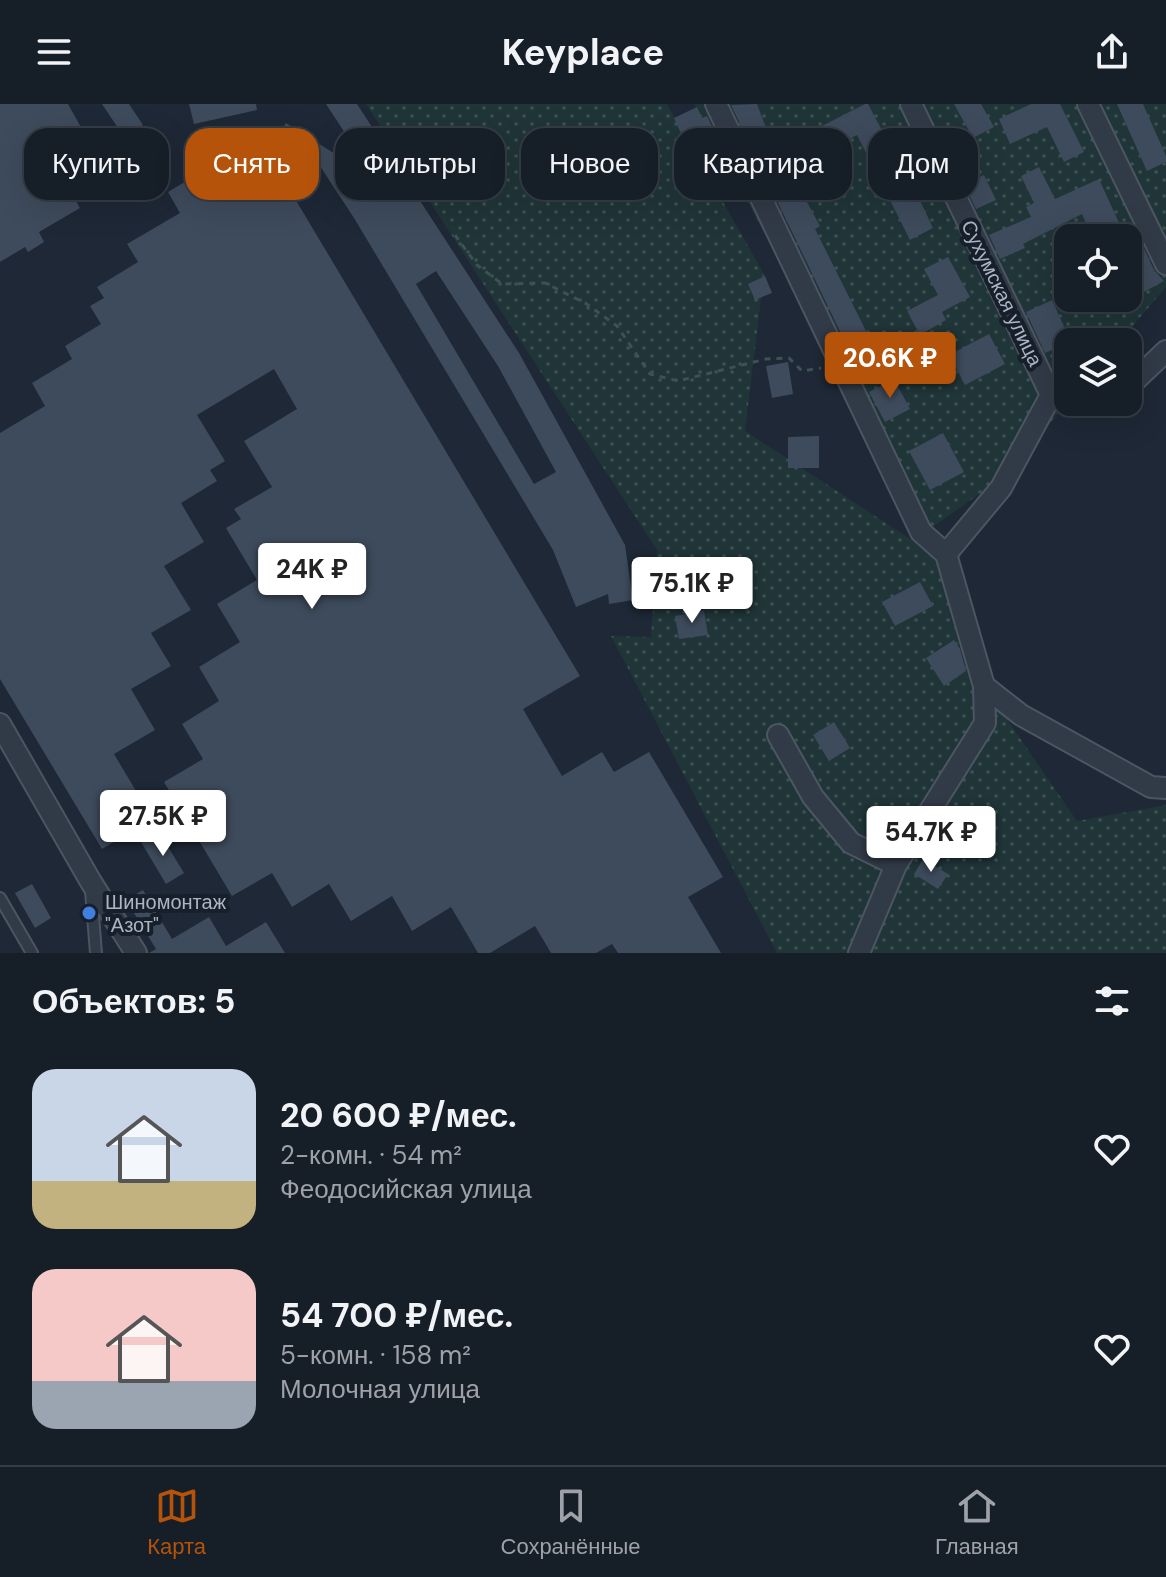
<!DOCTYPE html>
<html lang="ru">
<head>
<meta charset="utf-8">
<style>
	:root { --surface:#161e28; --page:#1f2730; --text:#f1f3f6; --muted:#9ea2a8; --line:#353c45; --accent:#b45309 }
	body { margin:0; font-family:"DM Sans",sans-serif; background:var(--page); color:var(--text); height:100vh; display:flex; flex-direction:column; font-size:30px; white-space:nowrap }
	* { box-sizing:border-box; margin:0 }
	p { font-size:26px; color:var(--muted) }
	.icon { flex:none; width:44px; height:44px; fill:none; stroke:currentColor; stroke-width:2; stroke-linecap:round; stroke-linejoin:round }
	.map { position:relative; height:849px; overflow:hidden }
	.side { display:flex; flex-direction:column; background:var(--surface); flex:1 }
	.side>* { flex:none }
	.hud { position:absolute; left:24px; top:24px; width:1118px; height:72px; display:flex; gap:16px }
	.controls { position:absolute; left:1054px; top:120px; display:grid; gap:16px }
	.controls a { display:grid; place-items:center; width:88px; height:88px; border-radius:16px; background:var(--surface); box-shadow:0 8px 32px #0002,0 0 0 2px var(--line); font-size:40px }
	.price { position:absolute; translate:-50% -68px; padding:0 18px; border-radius:8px; background:#fff; color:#222; font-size:26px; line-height:52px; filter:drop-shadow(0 2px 4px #0008) }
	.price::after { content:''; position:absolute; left:50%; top:48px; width:24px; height:18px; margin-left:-12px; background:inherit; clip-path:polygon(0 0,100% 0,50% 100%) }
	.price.on { background:var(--accent); color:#fff }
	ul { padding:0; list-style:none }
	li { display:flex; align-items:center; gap:24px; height:200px; padding:0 32px }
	li span { display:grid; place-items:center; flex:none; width:224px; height:160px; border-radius:24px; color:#555 }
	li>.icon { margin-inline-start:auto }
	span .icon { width:96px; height:96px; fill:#fffc; stroke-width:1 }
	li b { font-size:34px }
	h2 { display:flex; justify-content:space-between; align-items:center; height:96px; padding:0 32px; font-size:34px }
	.tag { padding:0 28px; border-radius:24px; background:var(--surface); box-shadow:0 8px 32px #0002,0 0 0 2px var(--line); font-size:28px; line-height:72px }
	.tag.on { background:var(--accent); color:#fff }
	header { display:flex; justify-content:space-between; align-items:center; height:104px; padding:0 32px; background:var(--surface); font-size:36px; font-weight:700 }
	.dock { display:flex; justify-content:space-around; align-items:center; height:112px; border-top:2px solid var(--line); background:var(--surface); font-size:22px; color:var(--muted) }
	.dock a { display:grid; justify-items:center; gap:4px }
	.dock .on { color:var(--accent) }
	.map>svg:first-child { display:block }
	.garden { fill:url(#garden-dots); fill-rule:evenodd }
	.building { fill:#3e4b5c; fill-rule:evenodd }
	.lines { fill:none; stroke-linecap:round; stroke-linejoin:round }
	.service-casing { stroke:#4c5562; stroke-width:14 }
	.minor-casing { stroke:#4c5562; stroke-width:24 }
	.path { stroke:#3d5255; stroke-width:3; stroke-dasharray:6 6; stroke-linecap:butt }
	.service { stroke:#313a47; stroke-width:10 }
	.minor { stroke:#313a47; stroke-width:20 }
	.shop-dot { fill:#3f7fe0; stroke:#171f2b; stroke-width:3 }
	.labels { text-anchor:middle; stroke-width:8; stroke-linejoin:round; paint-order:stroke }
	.street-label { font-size:20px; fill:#abb5c4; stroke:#171f2b }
	.poi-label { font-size:20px; fill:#abb5c4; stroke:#171f2b; text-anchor:start }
</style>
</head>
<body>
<header><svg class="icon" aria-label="menu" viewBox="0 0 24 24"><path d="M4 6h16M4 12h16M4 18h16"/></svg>Keyplace<svg class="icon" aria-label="share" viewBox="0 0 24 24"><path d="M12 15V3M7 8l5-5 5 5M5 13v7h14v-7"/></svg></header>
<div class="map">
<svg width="1166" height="849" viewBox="0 0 1166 849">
	<defs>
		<pattern id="garden-dots" width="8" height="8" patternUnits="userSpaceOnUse" patternTransform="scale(2)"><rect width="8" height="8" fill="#203538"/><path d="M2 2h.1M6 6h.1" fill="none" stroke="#3e5053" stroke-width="1.8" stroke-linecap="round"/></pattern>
	</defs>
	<rect width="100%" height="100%" fill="#1e2836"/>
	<!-- garden -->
	<g class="garden">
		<path d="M366,0H667L764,170L745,327L938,453L984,582L1077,717L1166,701V849H777L611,532L651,533L657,446ZM629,59L642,80L623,92L610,71Z"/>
		<path d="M694,0H1166V183L1119,238H1068V298L1002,374L927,427ZM1068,134H1128V194H1068Z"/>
	</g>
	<!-- building -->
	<g class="building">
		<path d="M0,0H68L107,70L72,90L80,104L39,128L44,138L28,148L25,143L0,158Z"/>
		<path d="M102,0H129L143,21L124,33Z"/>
		<path d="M189,0H256L257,6L194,20Z"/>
		<path d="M326,0H357L519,249L625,441L633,496L609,500L608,490L576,503L553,446L354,114L320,62L276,35L286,19L375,75ZM436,167L498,262L556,368L534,380L416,180Z"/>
		<path d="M757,0L765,21L820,122L815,125L869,233L848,244L731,1Z"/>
		<path d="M865,0H868L893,47L896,46L933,124L910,136L857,31L831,45L820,23Z"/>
		<path d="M954,0H981L994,23L973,34Z"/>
		<path d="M1031,0H1060L1084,48L1064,58L1047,23L1010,40L999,15Z"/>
		<path d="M1117,0H1143L1166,52V58L1147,67Z"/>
		<path d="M697,3L702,14L707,12L723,45L713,50L728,78L704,90L697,77L702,75L674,14Z"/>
		<path d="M236,43L258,81L279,68L580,572L523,605L562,672L602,648L614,668L649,648L723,773L688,793L721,849H618L612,840L596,849H551L535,822L490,849H478L451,803L412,827L392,792L351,817L329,780L292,803L272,769L232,792L164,678L203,655L182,620L219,597L199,563L240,538L217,500L257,476L226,424L241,415L234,405L272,383L244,337L297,305L274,265L197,311L225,357L210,366L217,377L181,399L204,438L164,462L191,506L151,529L171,562L131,585L155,626L114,650L139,692L106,712L119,735L102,745L0,575V329L45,302L32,279L72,255L65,242L101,220L90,202L104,194L97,183L138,158L127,140L180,109L168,88L223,55L221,52Z"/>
		<path d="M629,59L642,80L623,93L610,71Z"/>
		<path d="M1039,63L1055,95L1099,75L1126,134H1092L1082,110L1023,140L1025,144L1000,155L989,131L1031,113L1026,103L1034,99L1021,72Z"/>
		<path d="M984,71L996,96L976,105L964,80Z"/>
		<path d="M1142,140L1154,166L1164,177L1142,189Z"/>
		<path d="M948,153L970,193L942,208L946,216L920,231L907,207L938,191L924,165Z"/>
		<path d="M765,172L772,189L755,196L748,180Z"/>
		<path d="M1052,196L1071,238L1045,249L1026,208Z"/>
		<path d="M989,230L1005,260L965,281L949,251Z"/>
		<path d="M788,258L793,290L772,294L766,262Z"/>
		<path d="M894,275L910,305L885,318L869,288Z"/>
		<path d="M943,329L964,368L930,386L909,347Z"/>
		<path d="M819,332V364H788V333Z"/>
		<path d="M920,478L933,502L895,522L882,498Z"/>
		<path d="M704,507L708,531L679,535L675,512Z"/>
		<path d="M954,536L960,545L966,567L944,582L926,554Z"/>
		<path d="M834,618L850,644L829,657L813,631Z"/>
		<path d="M159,728L184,769L166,780L141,738Z"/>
		<path d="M923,755L948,770L938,785L914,770Z"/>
		<path d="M32,780L51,814L35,824L15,789Z"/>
		<path d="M143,786L172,835L209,813L226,842L266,818L285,849H149L156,845L126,796Z"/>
	</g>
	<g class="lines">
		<defs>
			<g id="service">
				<path d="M91,787L96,849"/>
				<path d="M0,794L32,849"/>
			</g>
			<g id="minor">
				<path d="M716,0L921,428L946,450L984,582L985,619L896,761L859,849"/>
				<path d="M911,0L1051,291"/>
				<path d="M1088,0L1166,160"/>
				<path d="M1128,283L1166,247"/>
				<path d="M946,450L1001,384L1051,291C1069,300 1084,302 1104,298"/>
				<path d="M984,582L1021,611L1151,683L1166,684"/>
				<path d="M0,620L91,778L136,849"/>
				<path d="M778,631L813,693L851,739L896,761"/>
			</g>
		</defs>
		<!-- service casing -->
		<use href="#service" class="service-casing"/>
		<!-- minor casing -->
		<use href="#minor" class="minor-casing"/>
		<!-- path -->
		<path class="path" d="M455,131L477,161L502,180L545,179L585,199L617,222L650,270L678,277L766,255L789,254L802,267L821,264"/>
		<!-- service -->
		<use href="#service" class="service"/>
		<!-- minor -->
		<use href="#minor" class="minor"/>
	</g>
	<!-- markers -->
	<circle class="shop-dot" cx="89" cy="809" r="8"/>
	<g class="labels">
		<!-- street labels -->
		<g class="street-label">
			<text transform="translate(1002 189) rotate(64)" y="7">Сухумская улица</text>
		</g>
		<!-- poi labels -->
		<g class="poi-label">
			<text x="105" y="805">Шиномонтаж<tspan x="105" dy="23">"Азот"</tspan></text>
		</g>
	</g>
</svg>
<div class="controls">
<a><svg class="icon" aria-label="locate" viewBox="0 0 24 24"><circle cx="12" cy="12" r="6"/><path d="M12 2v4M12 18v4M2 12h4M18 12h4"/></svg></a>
<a><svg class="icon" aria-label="layers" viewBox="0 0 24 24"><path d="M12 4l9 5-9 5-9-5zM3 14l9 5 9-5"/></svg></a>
</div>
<b class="price on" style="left:890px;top:296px">20.6K ₽</b>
<b class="price" style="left:312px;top:507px">24K ₽</b>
<b class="price" style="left:692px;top:521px">75.1K ₽</b>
<b class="price" style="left:163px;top:754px">27.5K ₽</b>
<b class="price" style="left:931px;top:770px">54.7K ₽</b>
<div class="hud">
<a class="tag">Купить</a>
<a class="tag on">Снять</a>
<a class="tag">Фильтры</a>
<a class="tag">Новое</a>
<a class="tag">Квартира</a>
<a class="tag">Дом</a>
</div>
</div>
<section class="side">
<h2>Объектов: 5<svg class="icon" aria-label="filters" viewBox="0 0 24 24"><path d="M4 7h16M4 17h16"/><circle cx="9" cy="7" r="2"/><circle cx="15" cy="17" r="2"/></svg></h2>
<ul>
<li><span style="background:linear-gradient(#c9d6e8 70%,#c2b280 0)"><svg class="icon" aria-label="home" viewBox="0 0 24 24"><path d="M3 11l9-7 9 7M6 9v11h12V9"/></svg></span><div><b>20 600 ₽/мес.</b><p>2-комн. · 54 m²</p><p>Феодосийская улица</p></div><svg class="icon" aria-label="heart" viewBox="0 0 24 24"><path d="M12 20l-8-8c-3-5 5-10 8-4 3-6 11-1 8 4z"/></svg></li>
<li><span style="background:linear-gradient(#f6c9c9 70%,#9aa5b1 0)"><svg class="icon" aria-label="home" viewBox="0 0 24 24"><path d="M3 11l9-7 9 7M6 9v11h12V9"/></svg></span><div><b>54 700 ₽/мес.</b><p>5-комн. · 158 m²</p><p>Молочная улица</p></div><svg class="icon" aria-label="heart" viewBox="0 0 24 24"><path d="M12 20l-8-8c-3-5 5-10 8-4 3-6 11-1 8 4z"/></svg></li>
</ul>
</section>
<nav class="dock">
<a class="on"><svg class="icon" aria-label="map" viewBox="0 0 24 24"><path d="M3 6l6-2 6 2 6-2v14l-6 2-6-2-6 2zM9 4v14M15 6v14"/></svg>Карта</a>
<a><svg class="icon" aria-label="saved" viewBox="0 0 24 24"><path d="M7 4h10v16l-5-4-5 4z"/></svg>Сохранённые</a>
<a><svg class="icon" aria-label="home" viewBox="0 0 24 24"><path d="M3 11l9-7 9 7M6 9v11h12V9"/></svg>Главная</a>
</nav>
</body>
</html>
